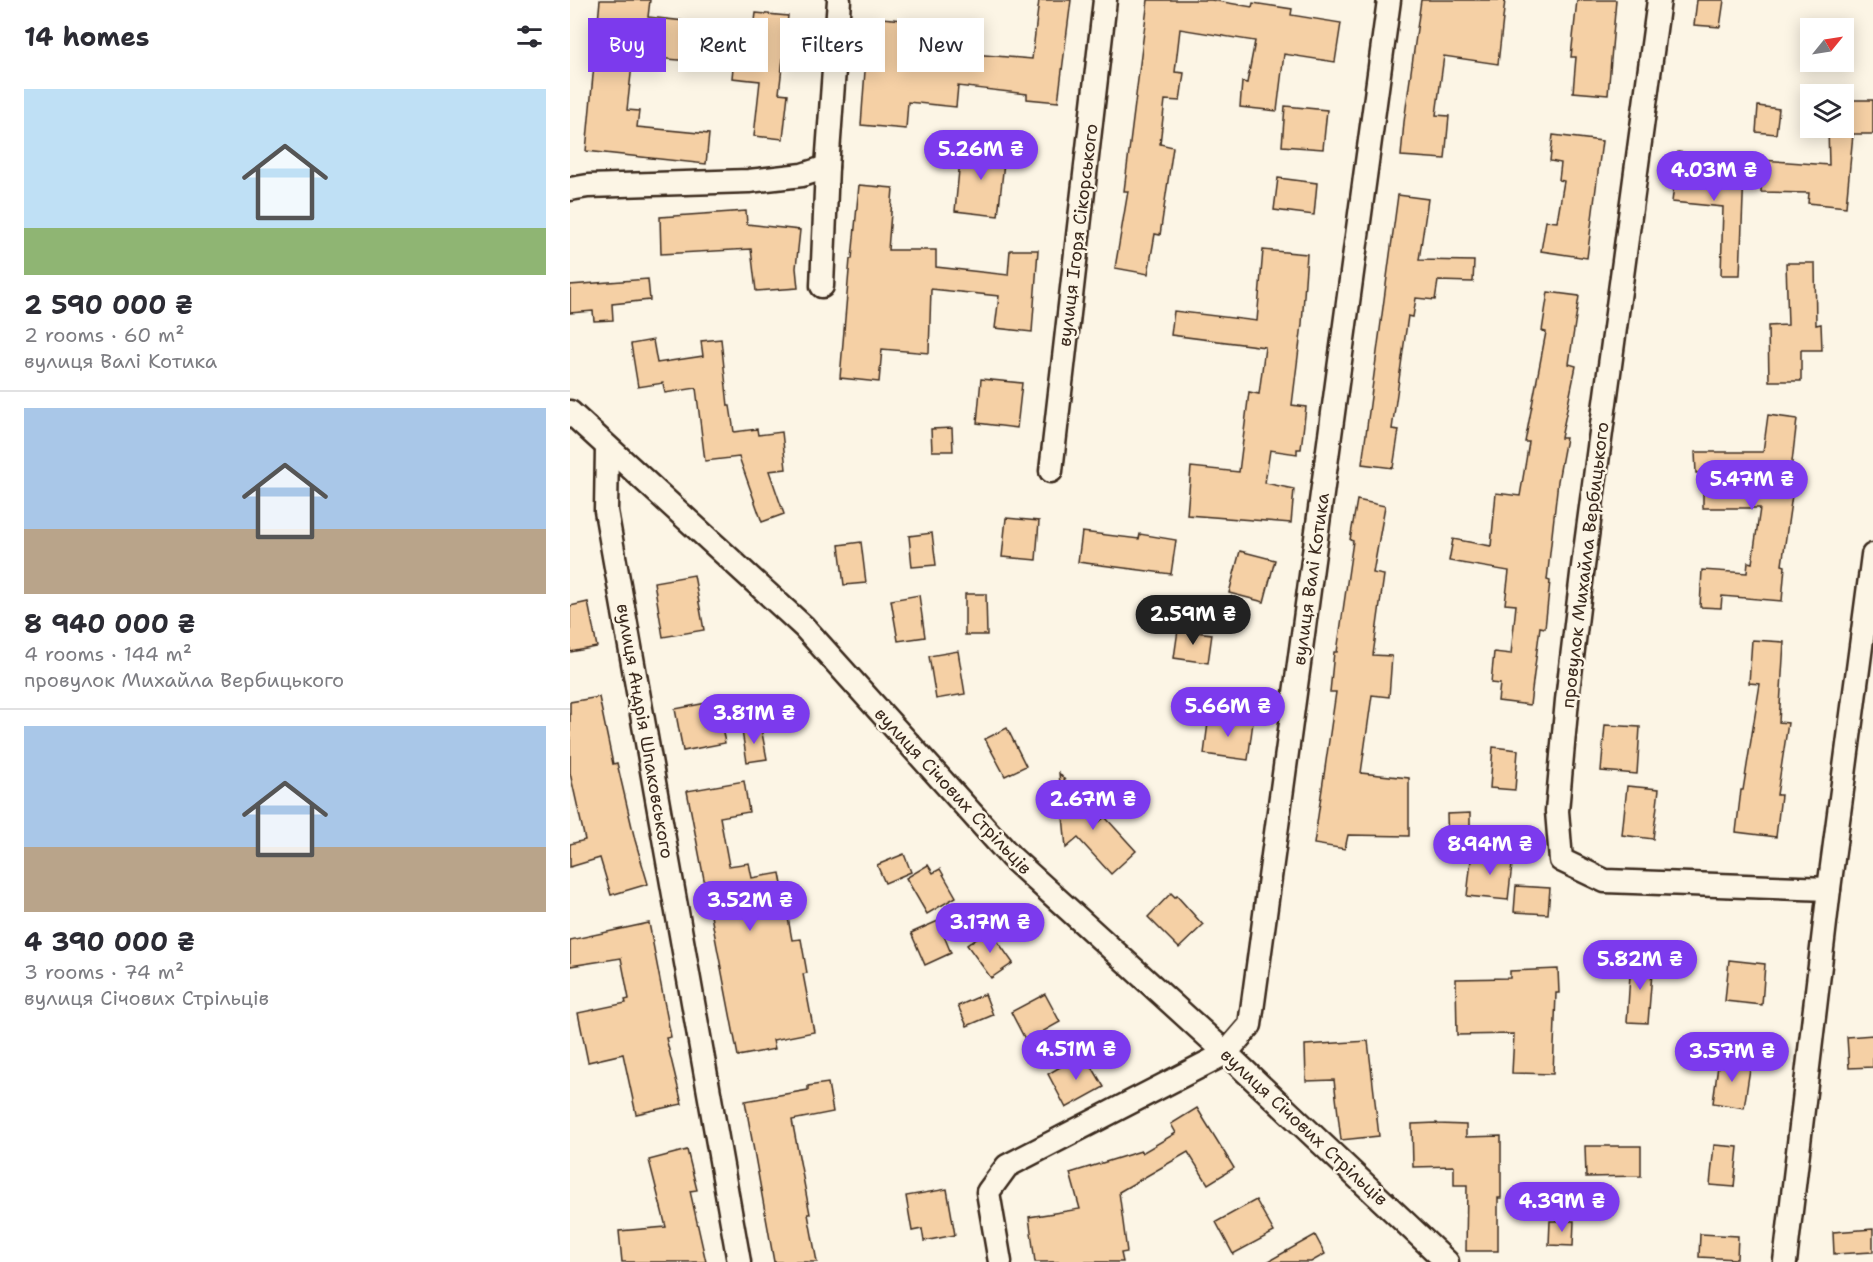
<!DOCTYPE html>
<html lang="en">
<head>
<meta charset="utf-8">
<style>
	:root { --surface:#fff; --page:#f2f2f3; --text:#2b2b33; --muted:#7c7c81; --line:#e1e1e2; --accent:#7c3aed }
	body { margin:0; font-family:"Shantell Sans",sans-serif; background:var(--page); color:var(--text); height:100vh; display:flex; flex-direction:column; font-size:22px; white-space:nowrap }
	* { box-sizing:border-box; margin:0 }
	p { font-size:20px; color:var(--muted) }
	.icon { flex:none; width:33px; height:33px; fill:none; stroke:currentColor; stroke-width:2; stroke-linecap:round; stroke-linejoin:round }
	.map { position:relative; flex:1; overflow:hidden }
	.drawer { display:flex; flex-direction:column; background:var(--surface); width:570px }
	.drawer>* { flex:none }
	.guide { position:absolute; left:18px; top:18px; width:570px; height:54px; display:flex; gap:12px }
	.needle { width:39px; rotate:60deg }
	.fabs { position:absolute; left:1230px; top:18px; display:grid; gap:12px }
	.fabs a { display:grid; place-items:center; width:54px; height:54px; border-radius:0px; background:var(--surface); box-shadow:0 3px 15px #0003; font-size:30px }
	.price { position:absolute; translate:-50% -51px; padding:0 14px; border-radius:21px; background:var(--accent); color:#fff; font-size:20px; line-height:39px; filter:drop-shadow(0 2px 3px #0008) }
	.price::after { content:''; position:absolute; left:50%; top:36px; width:18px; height:14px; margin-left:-9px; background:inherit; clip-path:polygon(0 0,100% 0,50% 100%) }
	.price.selected { background:#222; color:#fff }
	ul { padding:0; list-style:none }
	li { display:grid; align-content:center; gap:12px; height:318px; padding:0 24px }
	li+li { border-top:2px solid var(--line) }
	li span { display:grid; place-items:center; height:186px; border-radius:0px; color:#555 }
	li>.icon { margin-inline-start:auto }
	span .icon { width:108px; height:108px; fill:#fffc; stroke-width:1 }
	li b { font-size:26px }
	h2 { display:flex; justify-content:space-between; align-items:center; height:72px; padding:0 24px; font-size:26px }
	.pill { padding:0 21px; border-radius:0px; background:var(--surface); box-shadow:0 3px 15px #0003; font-size:21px; line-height:54px }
	.pill.selected { background:var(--accent); color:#fff }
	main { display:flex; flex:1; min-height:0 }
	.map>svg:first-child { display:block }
	.building { fill:#f5d0a5; stroke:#3b2a1e; stroke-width:1.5 }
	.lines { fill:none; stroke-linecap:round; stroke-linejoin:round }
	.street-casing { stroke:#3b2a1e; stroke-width:27 }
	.street { stroke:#fcf5e5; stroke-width:22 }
	.labels { text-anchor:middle; stroke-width:5; stroke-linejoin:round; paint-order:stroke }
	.street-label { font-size:18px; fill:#3b2a1e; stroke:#fcf5e5 }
</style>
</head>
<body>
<main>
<section class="drawer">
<h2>14 homes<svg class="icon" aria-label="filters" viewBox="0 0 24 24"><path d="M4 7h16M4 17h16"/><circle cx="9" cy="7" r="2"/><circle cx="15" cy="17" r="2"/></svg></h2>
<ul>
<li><span style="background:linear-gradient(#bfe0f5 75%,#8fb573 0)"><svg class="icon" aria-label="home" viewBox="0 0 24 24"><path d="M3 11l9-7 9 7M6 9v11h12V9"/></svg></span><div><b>2 590 000 ₴</b><p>2 rooms · 60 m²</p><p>вулиця Валі Котика</p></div></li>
<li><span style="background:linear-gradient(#a9c7e8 65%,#b9a48a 0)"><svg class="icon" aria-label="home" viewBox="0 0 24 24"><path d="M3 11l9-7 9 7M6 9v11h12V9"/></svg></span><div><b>8 940 000 ₴</b><p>4 rooms · 144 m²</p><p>провулок Михайла Вербицького</p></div></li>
<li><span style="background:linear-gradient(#a9c7e8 65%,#b9a48a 0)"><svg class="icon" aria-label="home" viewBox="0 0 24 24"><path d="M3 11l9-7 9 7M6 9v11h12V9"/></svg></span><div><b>4 390 000 ₴</b><p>3 rooms · 74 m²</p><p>вулиця Січових Стрільців</p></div></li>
</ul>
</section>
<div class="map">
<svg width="1303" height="1262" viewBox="0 0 1303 1262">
	<rect width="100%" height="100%" fill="#fcf5e5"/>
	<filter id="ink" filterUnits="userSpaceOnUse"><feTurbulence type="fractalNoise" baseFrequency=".0167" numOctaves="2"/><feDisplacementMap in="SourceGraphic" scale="12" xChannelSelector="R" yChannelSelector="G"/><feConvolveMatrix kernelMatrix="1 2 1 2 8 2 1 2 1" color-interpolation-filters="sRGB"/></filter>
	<g filter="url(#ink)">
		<!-- building -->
		<g class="building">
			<path d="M30,0H80L78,17L124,22L120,61L63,56L57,110L69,111L67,127L139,134L136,164L16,151Z"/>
			<path d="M469,0H501L488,102L457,99V94L388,86L386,107L338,102L336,129L291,125L299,17L382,24L380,52L462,59Z"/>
			<path d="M578,0H641L682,7L683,3L722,9L721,15L771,23L765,62L714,54L707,111L670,107L672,82L677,83L685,41L610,29L605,72L614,73L610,101L595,100L590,144L603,147L590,235L585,234L578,274L545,268L558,191H554Z"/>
			<path d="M851,0H935L928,64L874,56L866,115L879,116L875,159L831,156L834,122Z"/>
			<path d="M1007,0H1046L1038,95L1003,92L1006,57H1001Z"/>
			<path d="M1127,0H1154L1150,27L1124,25Z"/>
			<path d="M186,13L218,16L209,93L218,94L213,139L184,136L190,81L162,78L167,27L184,29Z"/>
			<path d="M1274,100H1303V134H1283L1276,207L1238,203L1239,193L1191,192L1192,160L1259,165L1258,128H1274Z"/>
			<path d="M715,106L757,110L753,149L712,146Z"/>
			<path d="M1188,106L1209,109L1206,134L1186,132Z"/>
			<path d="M983,135L1032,141L1017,258L971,251L976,221L987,222L994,181L989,180L991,163L980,161Z"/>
			<path d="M406,142L436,145L428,216L385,211L390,160L404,161Z"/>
			<path d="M1108,152L1135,155L1133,171L1174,173L1170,275H1151L1153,207L1102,202Z"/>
			<path d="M708,178L747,183L744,215L704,210Z"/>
			<path d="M289,185L323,188L318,250H366V267L438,275L440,250H468L462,332L425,328L429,296L361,289L359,353L312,349L309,382L270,378L280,259H282Z"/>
			<path d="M828,195L858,199L849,260L904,261L903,282L868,281L865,300L846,298L843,317L838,316L822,429L829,430L823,468L792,464Z"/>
			<path d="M176,211L177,224L230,230L226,268L228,288L186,291L181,249L91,254L90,217Z"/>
			<path d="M693,250L737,254L732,324L722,405L736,407L731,449H727V454L700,450L695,483L724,489L721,523L617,515L621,467L669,472L679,392L689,394L695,347L601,335L604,311L687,321Z"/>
			<path d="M1216,263H1245L1246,325L1251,324L1252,350H1231V381H1199L1198,326L1218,325Z"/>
			<path d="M78,279L80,300L42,304L43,320L24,321L23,311L0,313V285Z"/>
			<path d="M978,292L1009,296L999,364L1006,366L991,438H996L988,481L977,580L980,581L975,628L970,627L960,705L928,701L930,684L921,683L924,652L941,654L946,605L935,604L939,571L879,561L883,539L921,546L926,493L950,496L959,442H955L976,332L972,331Z"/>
			<path d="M151,339L158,406H160L164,432L187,429L188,435L212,432L216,469L199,471L214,514L192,522L169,457L135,461L126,388L95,393L93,383L68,387L61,344L83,340L87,363L133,356L131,341Z"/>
			<path d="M411,379L452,383L447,428L407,423Z"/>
			<path d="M1198,415L1227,419L1219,488H1223L1212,565L1215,566L1212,601L1152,596L1151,608L1130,607L1132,570L1177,573L1178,562L1182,563L1190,508H1133V473H1126L1125,452H1193Z"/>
			<path d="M382,428L383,451H362L361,429Z"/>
			<path d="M787,500L815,506L803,573L814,575L803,655L822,656L819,697L802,695L791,773L839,778V836L778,835L775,849L744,844L766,692H760L764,652H767L783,541L780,540Z"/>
			<path d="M436,518L469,521L466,560L432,557Z"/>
			<path d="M512,532L569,539L570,534L606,540L601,574L508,562Z"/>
			<path d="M362,533L366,565L342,567L339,536Z"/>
			<path d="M291,542L296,583L274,585L269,545Z"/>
			<path d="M670,551L705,560L694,602L659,593Z"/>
			<path d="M124,575L134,630L93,637L84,582Z"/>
			<path d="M395,594H416L417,635H395Z"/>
			<path d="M349,595L355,637L328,641L321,600Z"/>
			<path d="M18,602L27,647L0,652V606Z"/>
			<path d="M608,630L642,634L638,663L604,658Z"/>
			<path d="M1182,640L1214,642L1209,722L1218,723L1207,795H1211L1206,837L1166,832L1171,790H1173L1190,684L1179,683Z"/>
			<path d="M388,651L395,694L366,699L359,656Z"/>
			<path d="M29,697L43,764L47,763L65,840L78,884L41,895L30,858L0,867V844L15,840L0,773V702Z"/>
			<path d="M147,701L155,743L113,751L105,709Z"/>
			<path d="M639,715L683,722L678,760L634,754Z"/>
			<path d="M1035,725L1070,727L1067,774L1031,771Z"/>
			<path d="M191,728L197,759L177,762L172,731Z"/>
			<path d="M437,728L456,766L435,776L415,739Z"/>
			<path d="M923,747L948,750L945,790L920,788Z"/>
			<path d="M489,773L529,822L535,817L566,851L541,874L508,838L496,848Z"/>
			<path d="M174,781L179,812L150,817L159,866L179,863L182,878L210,873L222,940L231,939L237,973L233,974L244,1032L203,1040L205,1049L168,1056L117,791Z"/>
			<path d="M1057,786L1089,789L1083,839L1052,835Z"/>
			<path d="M900,813V848H878L877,814Z"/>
			<path d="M902,851L943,856L938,900L897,896Z"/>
			<path d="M334,854L341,872L315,883L307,865Z"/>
			<path d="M358,865L363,873L370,869L386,897L357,914L336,878Z"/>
			<path d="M946,886L980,888L978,914L944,912Z"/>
			<path d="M601,893L605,897L607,896L633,925L609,948L578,917Z"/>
			<path d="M368,921L381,953L355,965L341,933Z"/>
			<path d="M79,923L101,1037L96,1038L112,1104L66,1114L53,1054L18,1062L8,1013L56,1003L55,1000L59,999L51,958L0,966V940Z"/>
			<path d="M419,929L443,963L421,978L397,945Z"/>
			<path d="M1061,959L1083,960L1078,1023L1057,1022Z"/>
			<path d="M1159,960L1195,964L1192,1005L1155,1001Z"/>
			<path d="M988,969L989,993H986L983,1074L942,1073L944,1034L887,1035L886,979L940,978V971Z"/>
			<path d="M415,994L423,1015L397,1026L388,1006Z"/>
			<path d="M475,994L490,1022L456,1041L441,1012Z"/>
			<path d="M1303,1035V1067L1279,1068L1277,1037Z"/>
			<path d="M798,1041L809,1136L771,1140L764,1080L736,1081L735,1045Z"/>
			<path d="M515,1055L534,1087L496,1108L478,1074L502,1060L504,1062Z"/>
			<path d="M1149,1058L1181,1062L1174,1108L1143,1103Z"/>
			<path d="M258,1083L263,1112L222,1120L240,1214H238L247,1262H204L175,1101L238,1090V1086Z"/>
			<path d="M627,1108L664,1168L638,1184L618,1152L549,1192L557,1252L551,1253L553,1262H465L459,1217L510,1209L500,1173L571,1151L572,1153L606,1133L601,1124Z"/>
			<path d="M867,1123L868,1124L896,1125V1137L931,1136V1198H928V1251H896L897,1185H884V1166L843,1167L842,1124Z"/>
			<path d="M1144,1145L1168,1147L1164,1187L1140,1185Z"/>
			<path d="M1015,1146H1071V1176L1016,1177Z"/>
			<path d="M117,1150L127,1190L120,1191L136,1262H52L49,1231L96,1227L79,1160Z"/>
			<path d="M377,1189L385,1235L354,1241L352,1229L342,1231L336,1196Z"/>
			<path d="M686,1200L704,1232L663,1254L646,1222Z"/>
			<path d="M980,1221H1004L1003,1246L979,1245Z"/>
			<path d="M1303,1229V1252L1264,1254L1263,1232Z"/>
			<path d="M1130,1234L1168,1236L1167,1259L1129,1257Z"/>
			<path d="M745,1235L755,1254L741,1262H697Z"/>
		</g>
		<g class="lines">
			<defs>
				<g id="street">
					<path d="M1089,0L1012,574L997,700L987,811L991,860L1035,881L1259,889"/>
					<path d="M0,189L18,186L179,181L232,175L257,167"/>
					<path d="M252,286L257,167L269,0"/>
					<path d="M0,412L234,627L441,857L656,1053L877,1262"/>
					<path d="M37,447L36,511L169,1262"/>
					<path d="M481,471L535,0"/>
					<path d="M430,1262L418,1192L437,1166L656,1053L680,1025L819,0"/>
					<path d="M1215,1262L1259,889L1303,555"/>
				</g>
			</defs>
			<!-- street casing -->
			<use href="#street" class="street-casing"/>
			<!-- street -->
			<use href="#street" class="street"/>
		</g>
	</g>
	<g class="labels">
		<!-- street labels -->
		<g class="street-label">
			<text transform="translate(508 235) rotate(-83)" y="6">вулиця Ігоря Сікорського</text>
			<text transform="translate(1015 565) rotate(-83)" y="6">провулок Михайла Вербицького</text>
			<text transform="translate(741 579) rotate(-82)" y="6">вулиця Валі Котика</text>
			<text transform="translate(75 731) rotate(80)" y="6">вулиця Андрія Шпаковського</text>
			<text transform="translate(383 791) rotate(47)" y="6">вулиця Січових Стрільців</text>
			<text transform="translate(734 1127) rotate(43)" y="6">вулиця Січових Стрільців</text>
		</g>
	</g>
</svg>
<div class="fabs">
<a><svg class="needle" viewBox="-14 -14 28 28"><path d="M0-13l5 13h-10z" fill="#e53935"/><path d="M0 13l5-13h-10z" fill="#7c7c81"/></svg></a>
<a><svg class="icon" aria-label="layers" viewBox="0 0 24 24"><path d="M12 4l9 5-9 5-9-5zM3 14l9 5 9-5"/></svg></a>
</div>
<b class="price" style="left:411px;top:181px">5.26M ₴</b>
<b class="price" style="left:1144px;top:202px">4.03M ₴</b>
<b class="price" style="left:1182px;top:511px">5.47M ₴</b>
<b class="price selected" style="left:623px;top:646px">2.59M ₴</b>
<b class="price" style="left:658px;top:738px">5.66M ₴</b>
<b class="price" style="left:184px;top:745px">3.81M ₴</b>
<b class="price" style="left:523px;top:831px">2.67M ₴</b>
<b class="price" style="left:920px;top:876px">8.94M ₴</b>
<b class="price" style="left:180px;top:932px">3.52M ₴</b>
<b class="price" style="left:420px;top:954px">3.17M ₴</b>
<b class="price" style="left:1070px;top:991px">5.82M ₴</b>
<b class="price" style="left:506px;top:1081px">4.51M ₴</b>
<b class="price" style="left:1162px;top:1083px">3.57M ₴</b>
<b class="price" style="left:992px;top:1233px">4.39M ₴</b>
<div class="guide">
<a class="pill selected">Buy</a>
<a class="pill">Rent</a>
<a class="pill">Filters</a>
<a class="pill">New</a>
</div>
</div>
</main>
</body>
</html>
